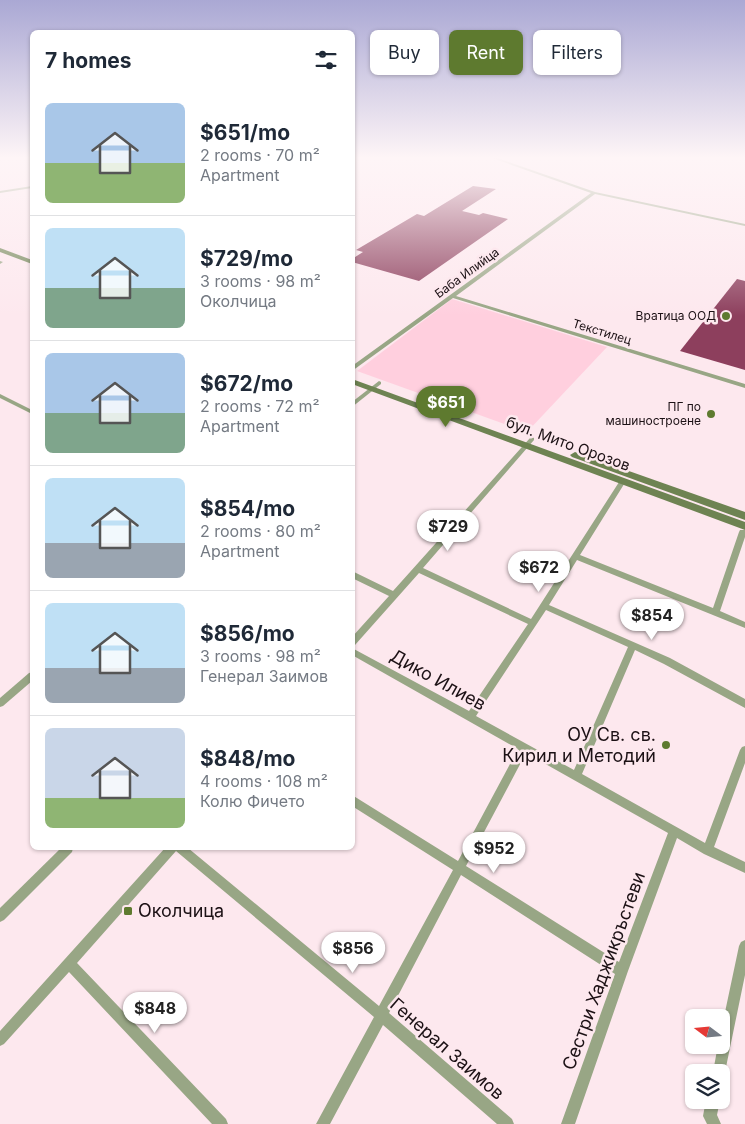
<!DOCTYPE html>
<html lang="en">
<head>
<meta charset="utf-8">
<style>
	:root { --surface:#fff; --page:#f6f6f7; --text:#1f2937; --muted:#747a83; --line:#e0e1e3; --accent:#5e7a2f }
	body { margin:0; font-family:Inter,sans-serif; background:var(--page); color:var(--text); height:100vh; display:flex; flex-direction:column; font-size:19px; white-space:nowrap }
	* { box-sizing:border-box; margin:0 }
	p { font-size:16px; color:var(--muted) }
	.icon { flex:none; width:28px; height:28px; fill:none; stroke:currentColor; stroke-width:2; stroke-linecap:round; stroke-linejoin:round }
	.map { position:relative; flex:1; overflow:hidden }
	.sheet { position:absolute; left:30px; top:30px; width:325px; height:820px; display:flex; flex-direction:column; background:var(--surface); border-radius:8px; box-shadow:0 1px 4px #0004 }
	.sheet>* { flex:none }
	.hud { position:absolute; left:370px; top:30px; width:300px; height:45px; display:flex; gap:10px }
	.needle { width:32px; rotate:286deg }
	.tools { position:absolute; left:685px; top:1009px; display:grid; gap:10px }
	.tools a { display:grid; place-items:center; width:45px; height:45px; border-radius:8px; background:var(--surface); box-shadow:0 1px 4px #0004; font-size:25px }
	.price { position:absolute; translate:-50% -42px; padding:0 11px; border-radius:18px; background:#fff; color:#222; font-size:16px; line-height:32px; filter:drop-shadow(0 1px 2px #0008) }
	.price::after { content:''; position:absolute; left:50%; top:30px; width:15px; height:11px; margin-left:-8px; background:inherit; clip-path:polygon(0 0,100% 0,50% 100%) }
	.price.selected { background:var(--accent); color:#fff }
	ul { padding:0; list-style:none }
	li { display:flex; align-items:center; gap:15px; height:125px; padding:0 15px }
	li+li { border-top:1px solid var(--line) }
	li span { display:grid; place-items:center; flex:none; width:140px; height:100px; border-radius:8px; color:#555 }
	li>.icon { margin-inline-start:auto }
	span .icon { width:60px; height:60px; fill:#fffc; stroke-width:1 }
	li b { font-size:21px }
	h2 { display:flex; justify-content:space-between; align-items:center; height:60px; padding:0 15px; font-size:21px }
	.pill { padding:0 18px; border-radius:8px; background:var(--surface); box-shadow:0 1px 4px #0004; font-size:18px; line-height:45px }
	.pill.selected { background:var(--accent); color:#fff }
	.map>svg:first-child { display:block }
	.green { fill:#ffcfde }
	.building { fill:#8d3f5d }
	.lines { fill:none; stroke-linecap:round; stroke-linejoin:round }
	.street { fill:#98a685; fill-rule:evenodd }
	.secondary { fill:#6e8352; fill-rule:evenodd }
	.poi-dot { fill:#5e7a2f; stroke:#fde8ee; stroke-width:2 }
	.labels { text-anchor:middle; stroke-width:5; stroke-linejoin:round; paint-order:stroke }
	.far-street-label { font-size:12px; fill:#1c1115; stroke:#fde8ee }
	.far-poi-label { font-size:12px; fill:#1c1115; stroke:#fde8ee; text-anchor:end }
	.street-label { font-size:15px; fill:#1c1115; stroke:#fde8ee }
	.near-street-label { font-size:18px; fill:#1c1115; stroke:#fde8ee }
	.near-poi-label { font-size:18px; fill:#1c1115; stroke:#fde8ee; text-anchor:end }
</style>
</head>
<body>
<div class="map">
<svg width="745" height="1124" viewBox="0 0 745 1124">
	<rect width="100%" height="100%" fill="#fde8ee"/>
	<!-- green -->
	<path class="green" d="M452,299L607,347L527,432L357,371Z"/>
	<!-- building -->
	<g class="building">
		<path d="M473,186L496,189L462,211L479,215L483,213L508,219L419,281L352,262V259L363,252L356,250L417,214L424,216Z"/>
		<path d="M737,279L745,281V370L680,351Z"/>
	</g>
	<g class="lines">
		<!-- street -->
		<g class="street">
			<path d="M492,158H497L595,192L745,224V226L595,194L456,296L745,384V388L453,298L352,371V366L591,193Z"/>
			<path d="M32,186V188L0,193V191Z"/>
			<path d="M0,261L3,262L0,264Z"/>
			<path d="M379,381L381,382V384L352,407V402Z"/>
			<path d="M0,394L32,410V414L0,398Z"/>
			<path d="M532,437L534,438V440L423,568L531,619L621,479H623L626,481L580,555L713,608L739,532L740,530H745V537L720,611L745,622V628L577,560L549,605L670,658L745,699V708L664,664L635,650L582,774L705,843L740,750L742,747L745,746V763L714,847L745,862V873L704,854L677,838L628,971L575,1124H561L615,974L461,875L389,1013L512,1119L514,1124H497L383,1025L330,1124H316L374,1017L176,851L77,963L226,1119L228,1124H212L69,972L4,1044L0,1046V1031L165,848H188L379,1006L453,870L352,806V795L458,861L518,749L352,655V648L469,711L528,624L419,573L355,645L352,646V637L389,596L352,578V571L393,591L530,438ZM546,610L628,647L574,770L476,716ZM526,753L668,833L619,962L466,866Z"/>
			<path d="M32,672V681L3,706L0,707V698L29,673Z"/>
			<path d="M61,848H73L72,852L4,920L0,922V908Z"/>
			<path d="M745,940V975L725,1072L724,1077L721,1078V1072H713L718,1045H721V1031L739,946L741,942Z"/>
			<path d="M706,1100H720L717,1115L721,1124H707L703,1116Z"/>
		</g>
		<!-- secondary -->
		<g class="secondary">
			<path d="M0,248L32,260V264L0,252Z"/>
			<path d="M352,379L745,522V530L352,384Z"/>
			<path d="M575,452L745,512V520L572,457L570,455Z"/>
		</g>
	</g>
	<!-- sky -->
	<linearGradient id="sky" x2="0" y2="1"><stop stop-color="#aaa8d4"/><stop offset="0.5" stop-color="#fef5f7"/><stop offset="1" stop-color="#fef5f7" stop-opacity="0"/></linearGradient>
	<rect width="745" height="316" fill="url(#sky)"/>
	<!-- markers -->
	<g class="poi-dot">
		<circle cx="726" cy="316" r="5"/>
		<circle cx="711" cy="414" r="5"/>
		<circle cx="666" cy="745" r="5"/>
		<rect x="123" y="906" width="10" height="10" rx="2.5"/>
	</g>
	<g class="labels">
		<!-- far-street labels -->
		<g class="far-street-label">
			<text transform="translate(467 273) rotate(-36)" y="4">Баба Илийца</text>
			<text transform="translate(602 332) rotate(17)" y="4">Текстилец</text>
		</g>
		<!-- far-poi labels -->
		<g class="far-poi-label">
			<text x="716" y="320">Вратица ООД</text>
			<text x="701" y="411">ПГ по<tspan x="701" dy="14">машиностроене</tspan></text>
		</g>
		<!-- street labels -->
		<g class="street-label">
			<text transform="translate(568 444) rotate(20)" y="5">бул. Мито Орозов</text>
		</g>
		<!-- near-street labels -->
		<g class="near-street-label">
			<text transform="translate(438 680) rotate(29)" y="6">Дико Илиев</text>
			<text transform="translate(604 971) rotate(-70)" y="6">Сестри Хаджикръстеви</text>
			<text transform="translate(447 1049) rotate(41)" y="6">Генерал Заимов</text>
		</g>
		<!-- near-poi labels -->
		<g class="near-poi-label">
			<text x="656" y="741">ОУ Св. св.<tspan x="656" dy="21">Кирил и Методий</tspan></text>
			<text x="138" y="917" text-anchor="start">Околчица</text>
		</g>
	</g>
</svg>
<div class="tools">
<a><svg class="needle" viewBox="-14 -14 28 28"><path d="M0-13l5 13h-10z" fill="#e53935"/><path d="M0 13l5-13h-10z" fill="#747a83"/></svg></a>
<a><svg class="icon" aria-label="layers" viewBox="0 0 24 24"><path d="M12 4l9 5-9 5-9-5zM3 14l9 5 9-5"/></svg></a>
</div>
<b class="price selected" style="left:446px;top:428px">$651</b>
<b class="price" style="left:448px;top:552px">$729</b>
<b class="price" style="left:539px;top:593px">$672</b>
<b class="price" style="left:652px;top:641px">$854</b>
<b class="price" style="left:494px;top:874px">$952</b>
<b class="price" style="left:353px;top:974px">$856</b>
<b class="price" style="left:155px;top:1034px">$848</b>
<div class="hud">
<a class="pill">Buy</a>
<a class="pill selected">Rent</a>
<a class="pill">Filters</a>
</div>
<section class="sheet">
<h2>7 homes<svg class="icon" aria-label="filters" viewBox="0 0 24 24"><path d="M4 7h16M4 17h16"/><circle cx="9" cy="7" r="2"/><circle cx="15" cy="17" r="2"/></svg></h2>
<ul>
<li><span style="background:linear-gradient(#a9c7e8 60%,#8fb573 0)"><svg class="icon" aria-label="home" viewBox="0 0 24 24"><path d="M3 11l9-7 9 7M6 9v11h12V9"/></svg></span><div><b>$651/mo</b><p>2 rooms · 70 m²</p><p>Apartment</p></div></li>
<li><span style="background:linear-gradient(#bfe0f5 60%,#7fa58c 0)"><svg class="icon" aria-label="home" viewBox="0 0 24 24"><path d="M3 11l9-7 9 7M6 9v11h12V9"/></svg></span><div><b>$729/mo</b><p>3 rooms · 98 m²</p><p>Околчица</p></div></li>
<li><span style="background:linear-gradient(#a9c7e8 60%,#7fa58c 0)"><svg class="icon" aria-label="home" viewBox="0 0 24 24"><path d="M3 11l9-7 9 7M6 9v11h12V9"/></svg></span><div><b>$672/mo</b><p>2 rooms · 72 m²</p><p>Apartment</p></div></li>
<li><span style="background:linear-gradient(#bfe0f5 65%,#9aa5b1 0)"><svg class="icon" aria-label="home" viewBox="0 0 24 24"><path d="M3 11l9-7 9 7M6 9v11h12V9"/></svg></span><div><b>$854/mo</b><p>2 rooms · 80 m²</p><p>Apartment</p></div></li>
<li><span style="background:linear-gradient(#bfe0f5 65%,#9aa5b1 0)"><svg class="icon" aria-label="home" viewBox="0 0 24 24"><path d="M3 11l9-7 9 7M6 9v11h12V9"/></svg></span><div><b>$856/mo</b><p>3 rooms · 98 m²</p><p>Генерал Заимов</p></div></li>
<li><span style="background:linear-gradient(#c9d6e8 70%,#8fb573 0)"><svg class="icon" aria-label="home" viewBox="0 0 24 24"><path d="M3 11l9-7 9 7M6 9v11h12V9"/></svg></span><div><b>$848/mo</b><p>4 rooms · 108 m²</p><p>Колю Фичето</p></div></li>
</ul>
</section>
</div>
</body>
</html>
